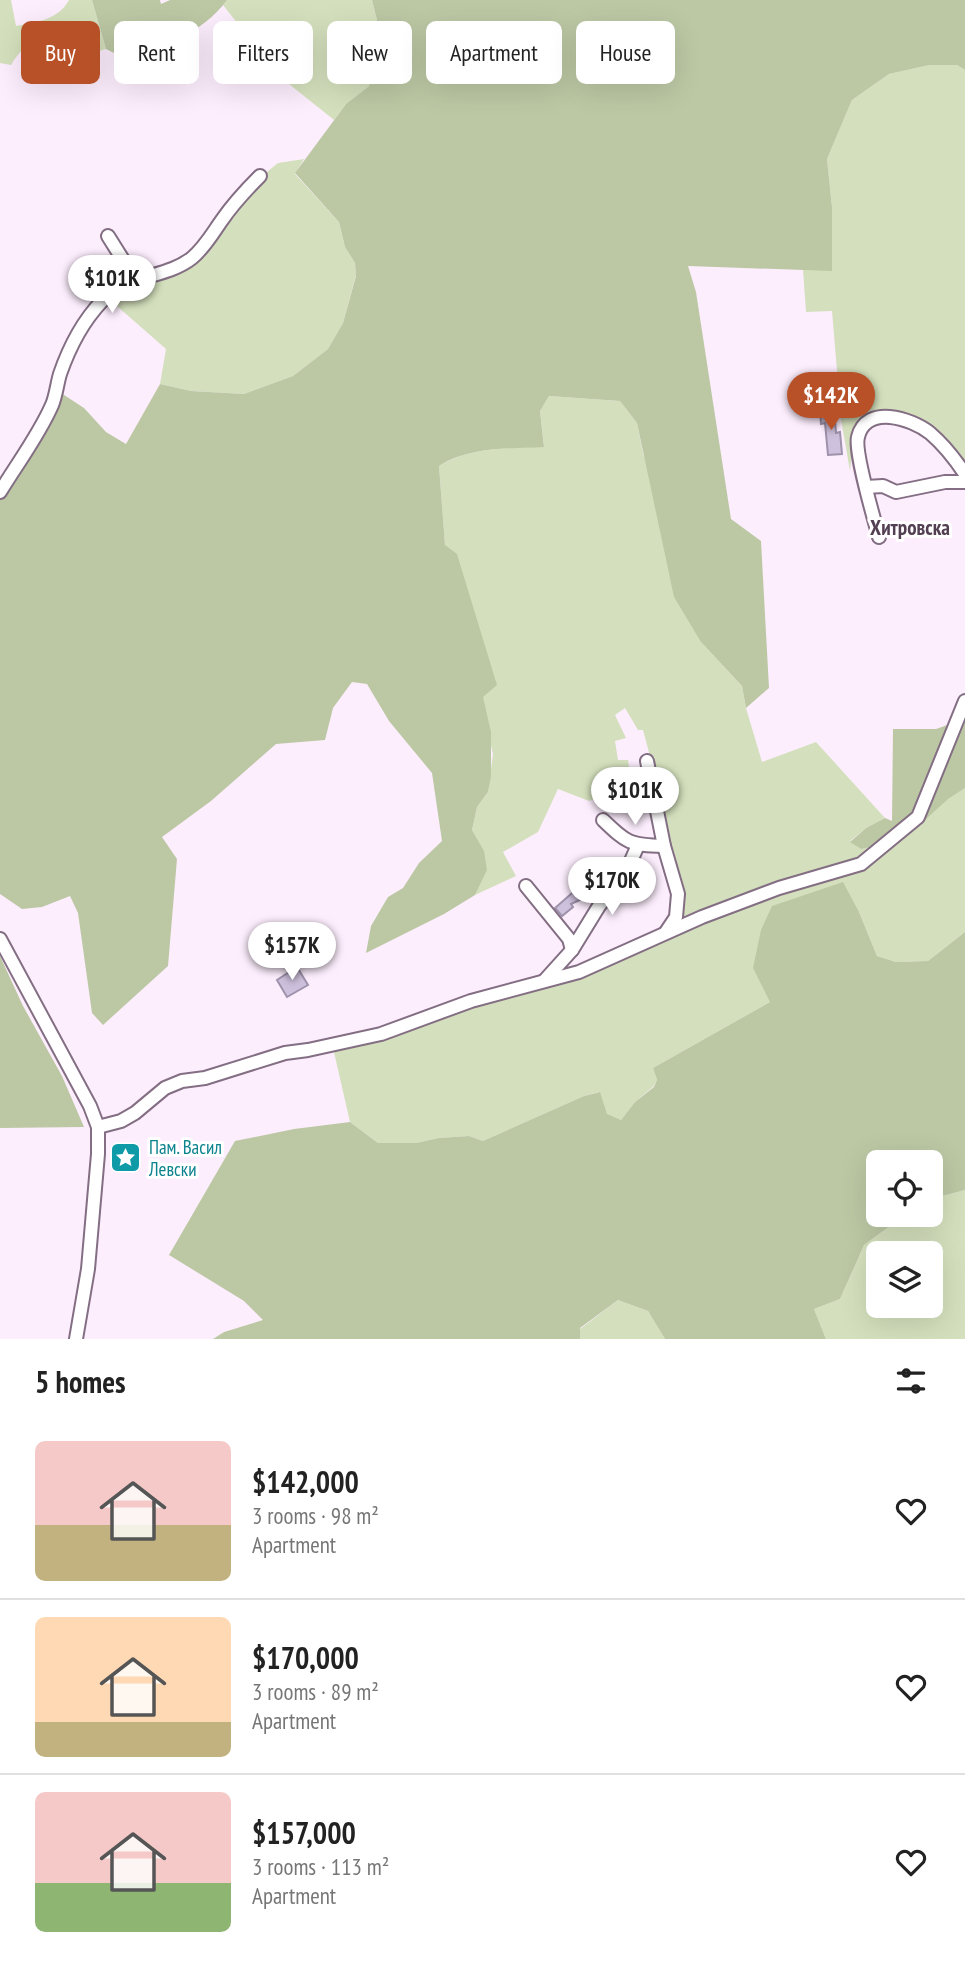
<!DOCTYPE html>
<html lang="en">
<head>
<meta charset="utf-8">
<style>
	:root { --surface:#fff; --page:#f2f2f2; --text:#222; --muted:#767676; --line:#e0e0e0; --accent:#b85128 }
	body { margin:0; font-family:"PT Sans Narrow",sans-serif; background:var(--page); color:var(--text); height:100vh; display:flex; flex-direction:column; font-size:26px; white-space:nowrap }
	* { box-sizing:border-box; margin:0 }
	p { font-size:23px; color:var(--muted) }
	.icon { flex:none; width:38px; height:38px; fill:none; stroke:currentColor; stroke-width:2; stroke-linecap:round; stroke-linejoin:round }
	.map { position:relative; height:1339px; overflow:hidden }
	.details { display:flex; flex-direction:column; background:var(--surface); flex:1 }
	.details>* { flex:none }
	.hud { position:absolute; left:21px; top:21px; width:924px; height:63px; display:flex; gap:14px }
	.buttons { position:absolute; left:866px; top:1150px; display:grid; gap:14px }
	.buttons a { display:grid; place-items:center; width:77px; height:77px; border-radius:10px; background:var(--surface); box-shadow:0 7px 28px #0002; font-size:35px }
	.price { position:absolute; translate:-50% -60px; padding:0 16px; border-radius:24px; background:#fff; color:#222; font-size:23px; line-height:46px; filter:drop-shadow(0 2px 4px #0008) }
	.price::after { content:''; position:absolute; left:50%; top:42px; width:21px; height:16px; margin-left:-10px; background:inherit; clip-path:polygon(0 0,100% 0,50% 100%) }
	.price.current { background:var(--accent); color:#fff }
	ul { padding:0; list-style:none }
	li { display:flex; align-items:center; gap:21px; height:175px; padding:0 35px }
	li+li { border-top:2px solid var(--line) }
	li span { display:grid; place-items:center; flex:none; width:196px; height:140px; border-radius:10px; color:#555 }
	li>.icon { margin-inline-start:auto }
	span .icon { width:84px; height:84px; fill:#fffc; stroke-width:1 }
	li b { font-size:30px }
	h2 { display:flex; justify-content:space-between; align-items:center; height:84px; padding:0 35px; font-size:30px }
	.chip { padding:0 24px; border-radius:10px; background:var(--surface); box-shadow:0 7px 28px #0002; font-size:24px; line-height:63px }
	.chip.current { background:var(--accent); color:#fff }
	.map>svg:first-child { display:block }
	.green { fill:#d4e0bd; fill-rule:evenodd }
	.forest { fill:#bcc8a4 }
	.building { fill:#cec1dd; stroke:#9e92ac; stroke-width:2 }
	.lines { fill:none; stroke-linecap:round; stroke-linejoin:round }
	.minor-casing { stroke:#836e83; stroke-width:16 }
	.minor { stroke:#fff; stroke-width:12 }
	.labels { text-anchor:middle; stroke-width:6; stroke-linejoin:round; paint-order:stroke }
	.culture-label { font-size:19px; fill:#0d838f; stroke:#fff; text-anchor:start }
	.neighbourhood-label { font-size:21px; font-weight:bold; fill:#523f52; stroke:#fff }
</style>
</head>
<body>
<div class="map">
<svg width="965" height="1339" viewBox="0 0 965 1339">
	<rect width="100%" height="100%" fill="#fdeefd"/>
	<!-- green -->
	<g class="green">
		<path d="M0,0H11L16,26C37,22 58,20 69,0H92L106,49L82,56L79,44C71,39 67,40 58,41C33,43 25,42 11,65L0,63Z"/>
		<path d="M227,0H372L383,44L369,86L346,104L334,120L279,76L223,5Z"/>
		<path d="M928,65H957L965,70V474L922,429L867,419L855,425L850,471L841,419L832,311L806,312L803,270L832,207L827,159L852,100L889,74Z"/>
		<path d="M304,159L295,174L339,222L345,247L355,263L356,275L343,323L328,349L293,376L244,394L191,391L160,384L166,349L110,300L118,293L183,267L252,184L278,163Z"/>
		<path d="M549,396L620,401L637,423L643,453L701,642L742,686L746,708L762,762L816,742L885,818L866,828L850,841L861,849L965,788V932L928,961L896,962L877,956L859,912L770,1002L653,1068L657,1080L654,1086L635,1102L621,1120L607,1115L599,1092L584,1096L483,1141L469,1136L439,1138L416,1143H378L350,1122L333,1048L561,979L798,880L792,878L676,922C668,858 661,793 643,730H638L625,708L615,715L626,738L615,741L618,760H628L634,802L609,794L589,801L558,789L538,832L503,852L516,876L475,895C489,864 489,861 472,830L477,807L488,792L493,754L445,546L439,466C470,446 509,449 544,446L540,411Z"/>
		<path d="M965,1190V1339H826L814,1309L840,1299L864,1245L905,1215L931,1214V1199ZM878,1253H931V1306H878Z"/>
		<path d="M618,1300L648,1311L665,1339H580V1329Z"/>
	</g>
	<!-- forest -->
	<g class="forest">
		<path d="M92,0H160L161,4L170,0H227C203,33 162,48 124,58L106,49Z"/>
		<path d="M372,0H965V70L957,65H929L889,74L852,100L827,159L832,207V271L688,266L696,292L731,519L761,541L769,688L746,708L742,686L701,642L674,597L637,423L620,401L549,396L540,411L544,447C509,449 470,446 439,466L445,545L457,554L497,685L483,697L491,732V776L488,792L477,807L472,830L484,851L487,870L475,895L444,914L366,953L371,926L388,897L403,888L419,863L442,841L432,773L389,721L367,684L352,682L333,708L325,740L276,744L211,801L162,837L177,859L168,966L103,1025L92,1013L78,913L70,896L42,907L22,909L0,894V493L61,393L84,408L106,432L126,444L160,384L191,391L244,394L293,376L328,349L343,323L356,276L355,263L345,247L339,222L295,173L346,104L369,86L383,44Z"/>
		<path d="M965,694V788L948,799L904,839L861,849L850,842L866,828L885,818L892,821L893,729H936L953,723Z"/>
		<path d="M843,882L859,912L877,956L896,962L928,961L965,932V1190L931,1199V1162H878V1214L905,1215L864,1245L840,1299L814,1309L826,1339H665L648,1311L618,1300L580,1328V1339H213L224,1332L263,1320L244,1301L169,1255L235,1141L294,1129L350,1122L378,1143H416L439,1138L469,1136L483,1141L584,1096L600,1092L607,1114L621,1120L635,1102L654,1087L657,1080L653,1068L770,1002L753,968L761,930L772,906Z"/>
		<path d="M0,956L23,1006L62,1076L84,1127L0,1128Z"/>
	</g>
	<!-- building -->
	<g class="building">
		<path d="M834,408L836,433L840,432L842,454L828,455L825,423L821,424L820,409Z"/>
		<path d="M579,887L584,898L571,904L573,907L562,916L555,908Z"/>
		<path d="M297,967L308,985L287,997L277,980Z"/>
	</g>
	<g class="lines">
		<defs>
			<g id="minor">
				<path d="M108,236L135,279"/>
				<path d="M866,487L883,486L896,492L945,482H965"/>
				<path d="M0,492C17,464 39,435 52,405C56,396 57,384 60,374C69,348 83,321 102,301C129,273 165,279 192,258C205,247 212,234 222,220C233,204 246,190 260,176"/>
				<path d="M879,537C874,519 854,451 858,437C866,404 911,418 930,433C944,445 955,459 965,474"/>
				<path d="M647,761L664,846L678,894L676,917L666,932"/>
				<path d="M603,820C627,843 629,845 664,846"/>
				<path d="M526,886L569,939L572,950"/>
				<path d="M0,939L90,1106L98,1127V1154L88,1269L76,1339"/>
				<path d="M544,981L572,950L599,906L627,870L638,845"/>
				<path d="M98,1127L121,1121L135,1113L165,1088L182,1081L205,1078L285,1053L308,1050L381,1034L471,1001L579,972L702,917L779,888L861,864L918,817L965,701"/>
			</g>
		</defs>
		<!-- minor casing -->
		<use href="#minor" class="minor-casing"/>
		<!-- minor -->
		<use href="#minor" class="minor"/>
	</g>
	<!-- icons -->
	<defs>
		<symbol id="sight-square" viewBox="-11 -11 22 22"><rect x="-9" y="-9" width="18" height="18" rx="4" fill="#0f9aa8" stroke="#fff"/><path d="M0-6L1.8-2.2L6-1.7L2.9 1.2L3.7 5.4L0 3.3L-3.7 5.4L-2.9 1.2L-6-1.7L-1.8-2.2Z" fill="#fff"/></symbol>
	</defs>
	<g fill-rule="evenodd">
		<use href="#sight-square" x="108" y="1140" width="35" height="35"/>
	</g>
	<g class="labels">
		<!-- culture labels -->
		<g class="culture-label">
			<text x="149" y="1154">Пам. Васил<tspan x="149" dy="22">Левски</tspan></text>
		</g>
		<!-- neighbourhood labels -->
		<g class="neighbourhood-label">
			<text x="910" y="535">Хитровска</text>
		</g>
	</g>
</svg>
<div class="buttons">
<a><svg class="icon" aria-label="locate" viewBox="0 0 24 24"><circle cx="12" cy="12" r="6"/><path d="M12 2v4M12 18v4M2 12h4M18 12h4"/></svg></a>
<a><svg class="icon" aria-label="layers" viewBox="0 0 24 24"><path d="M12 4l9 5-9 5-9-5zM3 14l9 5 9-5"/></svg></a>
</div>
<b class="price" style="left:112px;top:315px">$101K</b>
<b class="price current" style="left:831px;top:432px">$142K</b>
<b class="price" style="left:635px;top:827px">$101K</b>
<b class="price" style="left:612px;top:917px">$170K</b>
<b class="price" style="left:292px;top:982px">$157K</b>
<div class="hud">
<a class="chip current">Buy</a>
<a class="chip">Rent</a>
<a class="chip">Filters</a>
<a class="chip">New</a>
<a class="chip">Apartment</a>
<a class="chip">House</a>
</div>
</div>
<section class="details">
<h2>5 homes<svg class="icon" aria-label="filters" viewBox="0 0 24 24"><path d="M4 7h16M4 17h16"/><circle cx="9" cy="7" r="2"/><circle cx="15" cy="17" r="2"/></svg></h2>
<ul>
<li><span style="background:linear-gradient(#f6c9c9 60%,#c2b280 0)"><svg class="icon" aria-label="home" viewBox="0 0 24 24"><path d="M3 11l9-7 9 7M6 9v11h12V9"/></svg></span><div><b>$142,000</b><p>3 rooms · 98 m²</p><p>Apartment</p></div><svg class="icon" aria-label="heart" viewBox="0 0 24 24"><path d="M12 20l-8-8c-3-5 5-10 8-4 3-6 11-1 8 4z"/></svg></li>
<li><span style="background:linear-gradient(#ffd9b3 75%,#c2b280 0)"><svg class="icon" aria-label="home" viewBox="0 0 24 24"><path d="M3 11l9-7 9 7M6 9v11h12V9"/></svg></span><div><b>$170,000</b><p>3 rooms · 89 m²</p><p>Apartment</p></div><svg class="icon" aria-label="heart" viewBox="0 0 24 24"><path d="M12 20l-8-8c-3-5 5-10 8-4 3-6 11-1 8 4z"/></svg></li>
<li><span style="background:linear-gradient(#f6c9c9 65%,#8fb573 0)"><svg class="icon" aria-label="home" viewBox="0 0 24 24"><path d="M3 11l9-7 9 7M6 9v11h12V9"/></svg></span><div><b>$157,000</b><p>3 rooms · 113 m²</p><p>Apartment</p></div><svg class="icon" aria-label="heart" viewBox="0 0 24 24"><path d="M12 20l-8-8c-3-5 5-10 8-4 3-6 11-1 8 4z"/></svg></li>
</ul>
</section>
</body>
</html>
